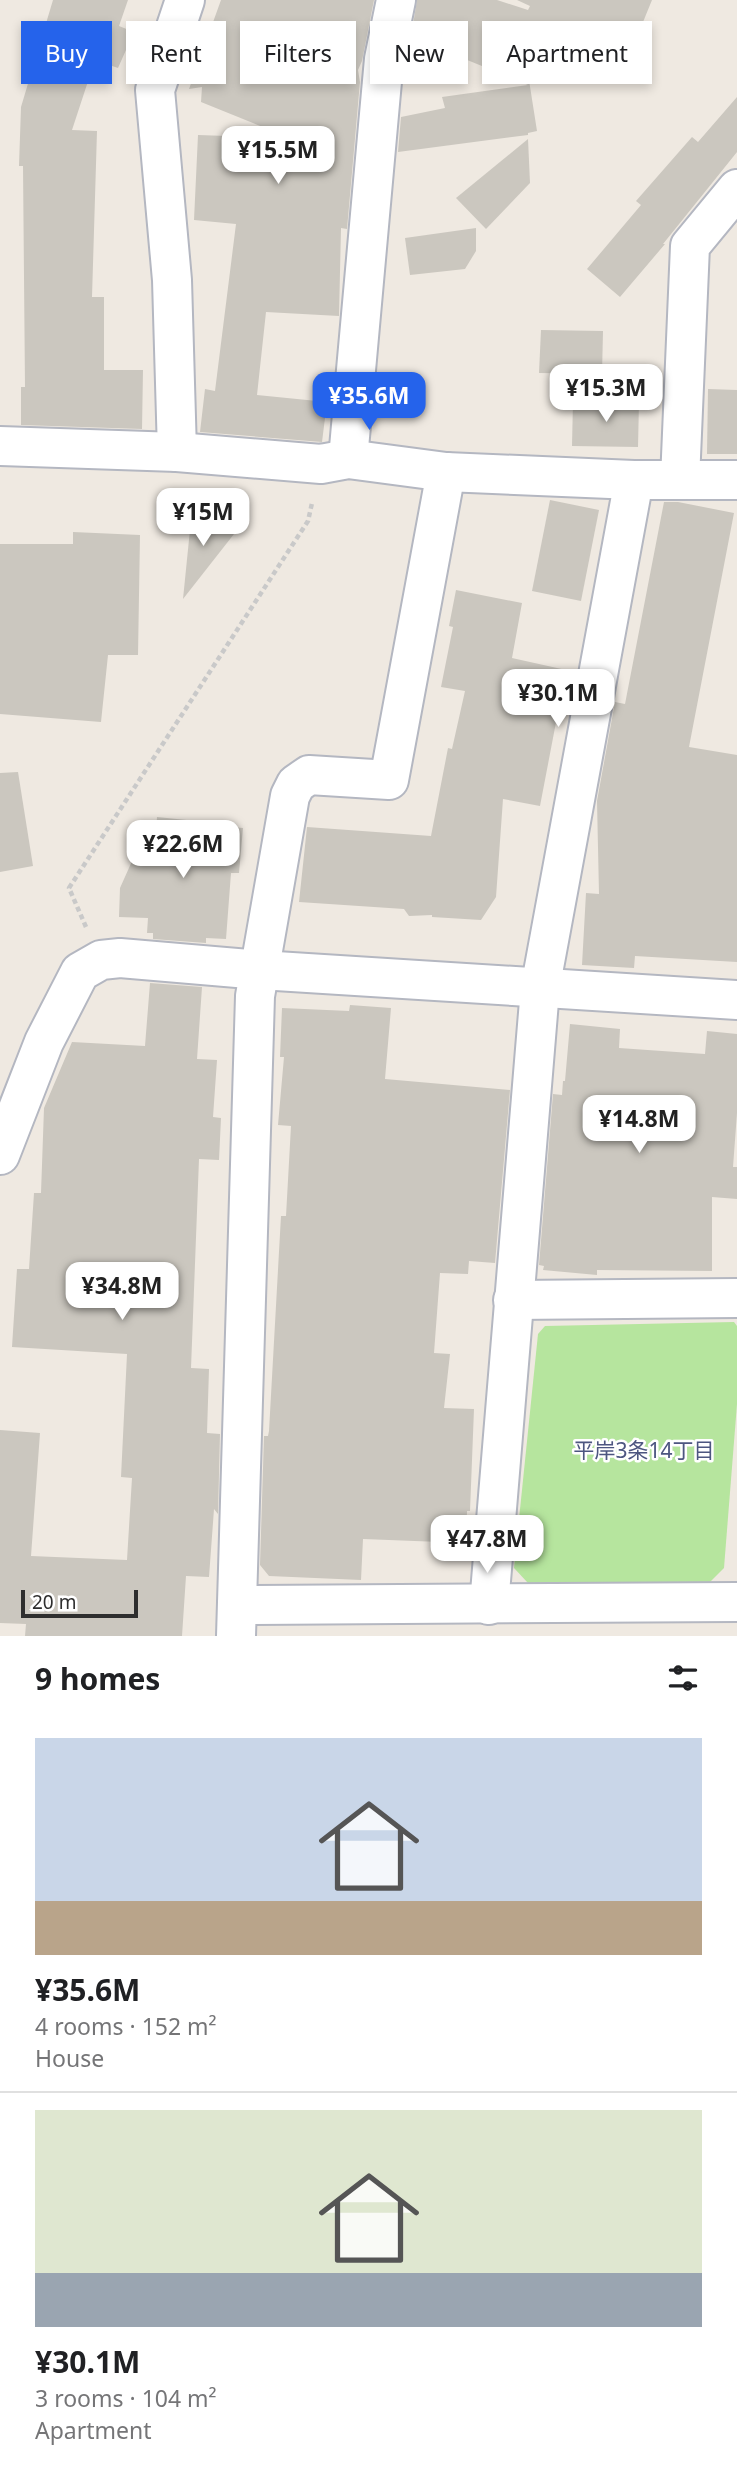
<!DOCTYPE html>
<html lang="en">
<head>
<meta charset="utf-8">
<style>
	:root { --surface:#fff; --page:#f2f2f2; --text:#202124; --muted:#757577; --line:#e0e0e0; --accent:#2563eb }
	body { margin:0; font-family:"Noto Sans","Noto Sans JP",sans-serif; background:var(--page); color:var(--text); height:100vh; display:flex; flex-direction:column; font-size:26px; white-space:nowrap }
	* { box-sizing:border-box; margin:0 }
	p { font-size:23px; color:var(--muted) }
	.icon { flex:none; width:38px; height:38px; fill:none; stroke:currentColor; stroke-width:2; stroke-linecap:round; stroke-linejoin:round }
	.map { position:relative; height:1636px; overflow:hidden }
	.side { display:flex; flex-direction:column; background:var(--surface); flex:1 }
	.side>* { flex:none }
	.hud { position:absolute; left:21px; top:21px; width:696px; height:63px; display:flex; gap:14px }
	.scale { position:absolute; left:21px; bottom:18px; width:117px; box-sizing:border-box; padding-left:7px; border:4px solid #2e2e2e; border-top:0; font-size:19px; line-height:24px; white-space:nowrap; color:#2e2e2e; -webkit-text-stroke:5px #fff; paint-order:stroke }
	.price { position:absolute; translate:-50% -60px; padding:0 16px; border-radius:14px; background:#fff; color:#222; font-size:23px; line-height:46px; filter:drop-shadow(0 2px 4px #0008) }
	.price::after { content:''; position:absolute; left:50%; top:42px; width:21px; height:16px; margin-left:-10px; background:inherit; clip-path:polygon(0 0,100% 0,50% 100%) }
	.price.active { background:var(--accent); color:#fff }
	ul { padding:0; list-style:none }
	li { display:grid; align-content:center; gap:14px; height:371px; padding:0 35px }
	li+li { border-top:2px solid var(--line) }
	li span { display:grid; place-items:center; height:217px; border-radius:0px; color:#555 }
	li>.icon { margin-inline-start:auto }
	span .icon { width:126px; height:126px; fill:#fffc; stroke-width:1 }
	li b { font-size:30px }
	h2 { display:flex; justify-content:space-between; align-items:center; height:84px; padding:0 35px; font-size:30px }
	.tag { padding:0 24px; border-radius:0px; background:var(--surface); box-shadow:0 4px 10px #0003; font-size:24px; line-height:63px }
	.tag.active { background:var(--accent); color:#fff }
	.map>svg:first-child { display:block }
	.green { fill:#b6e59e }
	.building { fill:#cbc7bf }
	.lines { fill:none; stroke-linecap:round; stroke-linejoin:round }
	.minor-casing { stroke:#b4b7c1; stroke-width:42 }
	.path { stroke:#c9c9c9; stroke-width:4.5; stroke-dasharray:5 3.5; stroke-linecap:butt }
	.minor { stroke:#fff; stroke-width:38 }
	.labels { text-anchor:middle; stroke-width:5; stroke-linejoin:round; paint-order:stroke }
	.neighbourhood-label { font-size:21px; fill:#4d5680; stroke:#fff }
</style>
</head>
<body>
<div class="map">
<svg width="737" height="1636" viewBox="0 0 737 1636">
	<rect width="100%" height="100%" fill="#efe9e1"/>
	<!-- green -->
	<path class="green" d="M734,1322L737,1326V1404L724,1568L710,1582L528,1583L514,1568L538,1334L545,1326Z"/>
	<!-- building -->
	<g class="building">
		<path d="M53,0H128L119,26L134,32L118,68L95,60L72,130L97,131L92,297H104V370H143L142,429L21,425V387H25L23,166H19L21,107Z"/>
		<path d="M221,0H374L362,61L358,70L360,82L347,229L341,228L339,316L266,312L257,395L327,402L322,442L200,432L205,389L215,391L236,224L194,220L198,135L290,138L201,102L202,87L189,89Z"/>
		<path d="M417,0H497L528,10L530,6L517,0H652L632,49L570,22L555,57L523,42L537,131L528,133V135L398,152L401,117L445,108L442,97L528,85L411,37Z"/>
		<path d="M737,97V152L663,244H665L620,297L587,269L641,205L636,201L692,137L698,142Z"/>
		<path d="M528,139L530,183L486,229L456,198Z"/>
		<path d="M476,228V251L465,269L410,275L405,238Z"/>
		<path d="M541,330L603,331L602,374L539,373Z"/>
		<path d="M708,389L737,390V454H707Z"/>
		<path d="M573,401L639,402L638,447L572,446Z"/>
		<path d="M550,500L599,510L581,601L532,591Z"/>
		<path d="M664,502H678L734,513L689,747L737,755V962L635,956L634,968L582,965L586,893L599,894L597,801L615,702L625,704Z"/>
		<path d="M192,510L234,534L183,599Z"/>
		<path d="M73,532L140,535L138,655H108L101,722L0,714V544H73Z"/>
		<path d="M456,590L522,603L512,658L566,670L540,806L503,799L496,897L481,920L432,917V915L409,916L404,909L299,902L307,827L431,836L448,748L452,749L465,691L441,687L453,627L449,626Z"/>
		<path d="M18,772L33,866L0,872V773Z"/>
		<path d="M157,817L206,822V825L243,828L239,873H231L226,939L206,938V943L153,939V933H147L148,918L119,917L120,888L141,841L156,833Z"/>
		<path d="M150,983L202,987L197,1059L217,1060L213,1117L221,1118L219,1160L199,1159L191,1368L209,1369L207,1433L220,1434L218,1514L214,1509L209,1577L186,1576L182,1636H25L26,1624L0,1623V1430L40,1433L31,1556L127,1560L132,1478L121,1477L127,1354L12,1347L17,1269H29L34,1193H41L44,1108L72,1042L145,1046Z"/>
		<path d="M350,1005L391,1008L385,1079L510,1090L495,1263L469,1261L468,1274L440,1273L434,1353L450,1354L444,1408L474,1409L470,1511H467L466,1543L363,1539L361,1580L269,1576L260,1565L264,1436H268L269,1431L281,1216H286L291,1126L278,1125L284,1057H280L282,1008L349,1011Z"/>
		<path d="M570,1024L620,1029L619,1048L705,1054L707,1031L737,1034V1113L733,1167H737V1199L712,1197V1271L597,1270V1275L543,1270L544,1266L539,1265L553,1094L562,1095L563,1081H565Z"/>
	</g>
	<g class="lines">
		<defs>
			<g id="minor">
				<path d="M0,446L177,452L321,464L348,459L446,472L634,480H737"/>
				<path d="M177,452L172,280L155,90L185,0"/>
				<path d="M348,459L384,59L396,0"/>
				<path d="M680,480L690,246L737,189"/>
				<path d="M0,1155L44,1042L80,972L101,960L120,958L260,970L737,1000"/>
				<path d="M513,1300L737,1298"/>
				<path d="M237,1605L737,1602"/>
				<path d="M489,1605L540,989L634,480"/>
				<path d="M236,1636L255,996L290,796L296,784L309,775L389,780L446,472"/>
			</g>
		</defs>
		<!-- minor casing -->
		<use href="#minor" class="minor-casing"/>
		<!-- path -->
		<path class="path" d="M86,927L69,888L308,521L312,503"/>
		<!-- minor -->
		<use href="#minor" class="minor"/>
	</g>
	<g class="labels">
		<!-- neighbourhood labels -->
		<g class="neighbourhood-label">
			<text x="644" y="1458">平岸3条14丁目</text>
		</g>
	</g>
</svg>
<div class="scale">20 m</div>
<b class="price" style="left:278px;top:186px">¥15.5M</b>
<b class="price" style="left:606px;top:424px">¥15.3M</b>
<b class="price active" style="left:369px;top:432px">¥35.6M</b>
<b class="price" style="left:203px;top:548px">¥15M</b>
<b class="price" style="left:558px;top:729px">¥30.1M</b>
<b class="price" style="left:183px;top:880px">¥22.6M</b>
<b class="price" style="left:639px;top:1155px">¥14.8M</b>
<b class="price" style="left:122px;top:1322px">¥34.8M</b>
<b class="price" style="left:487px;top:1575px">¥47.8M</b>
<div class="hud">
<a class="tag active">Buy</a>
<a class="tag">Rent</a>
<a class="tag">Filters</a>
<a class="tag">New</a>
<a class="tag">Apartment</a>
</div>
</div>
<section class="side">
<h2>9 homes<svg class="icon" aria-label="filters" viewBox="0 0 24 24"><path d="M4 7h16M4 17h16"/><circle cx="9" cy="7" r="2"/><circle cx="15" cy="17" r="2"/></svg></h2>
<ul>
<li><span style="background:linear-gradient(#c9d6e8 75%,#b9a48a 0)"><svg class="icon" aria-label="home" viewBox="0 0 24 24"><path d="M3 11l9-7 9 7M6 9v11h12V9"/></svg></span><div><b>¥35.6M</b><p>4 rooms · 152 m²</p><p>House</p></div></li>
<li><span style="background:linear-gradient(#dfe7d0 75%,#9aa5b1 0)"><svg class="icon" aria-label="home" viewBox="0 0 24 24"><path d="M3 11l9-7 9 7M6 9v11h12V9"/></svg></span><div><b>¥30.1M</b><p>3 rooms · 104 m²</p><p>Apartment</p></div></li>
</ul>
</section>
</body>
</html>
